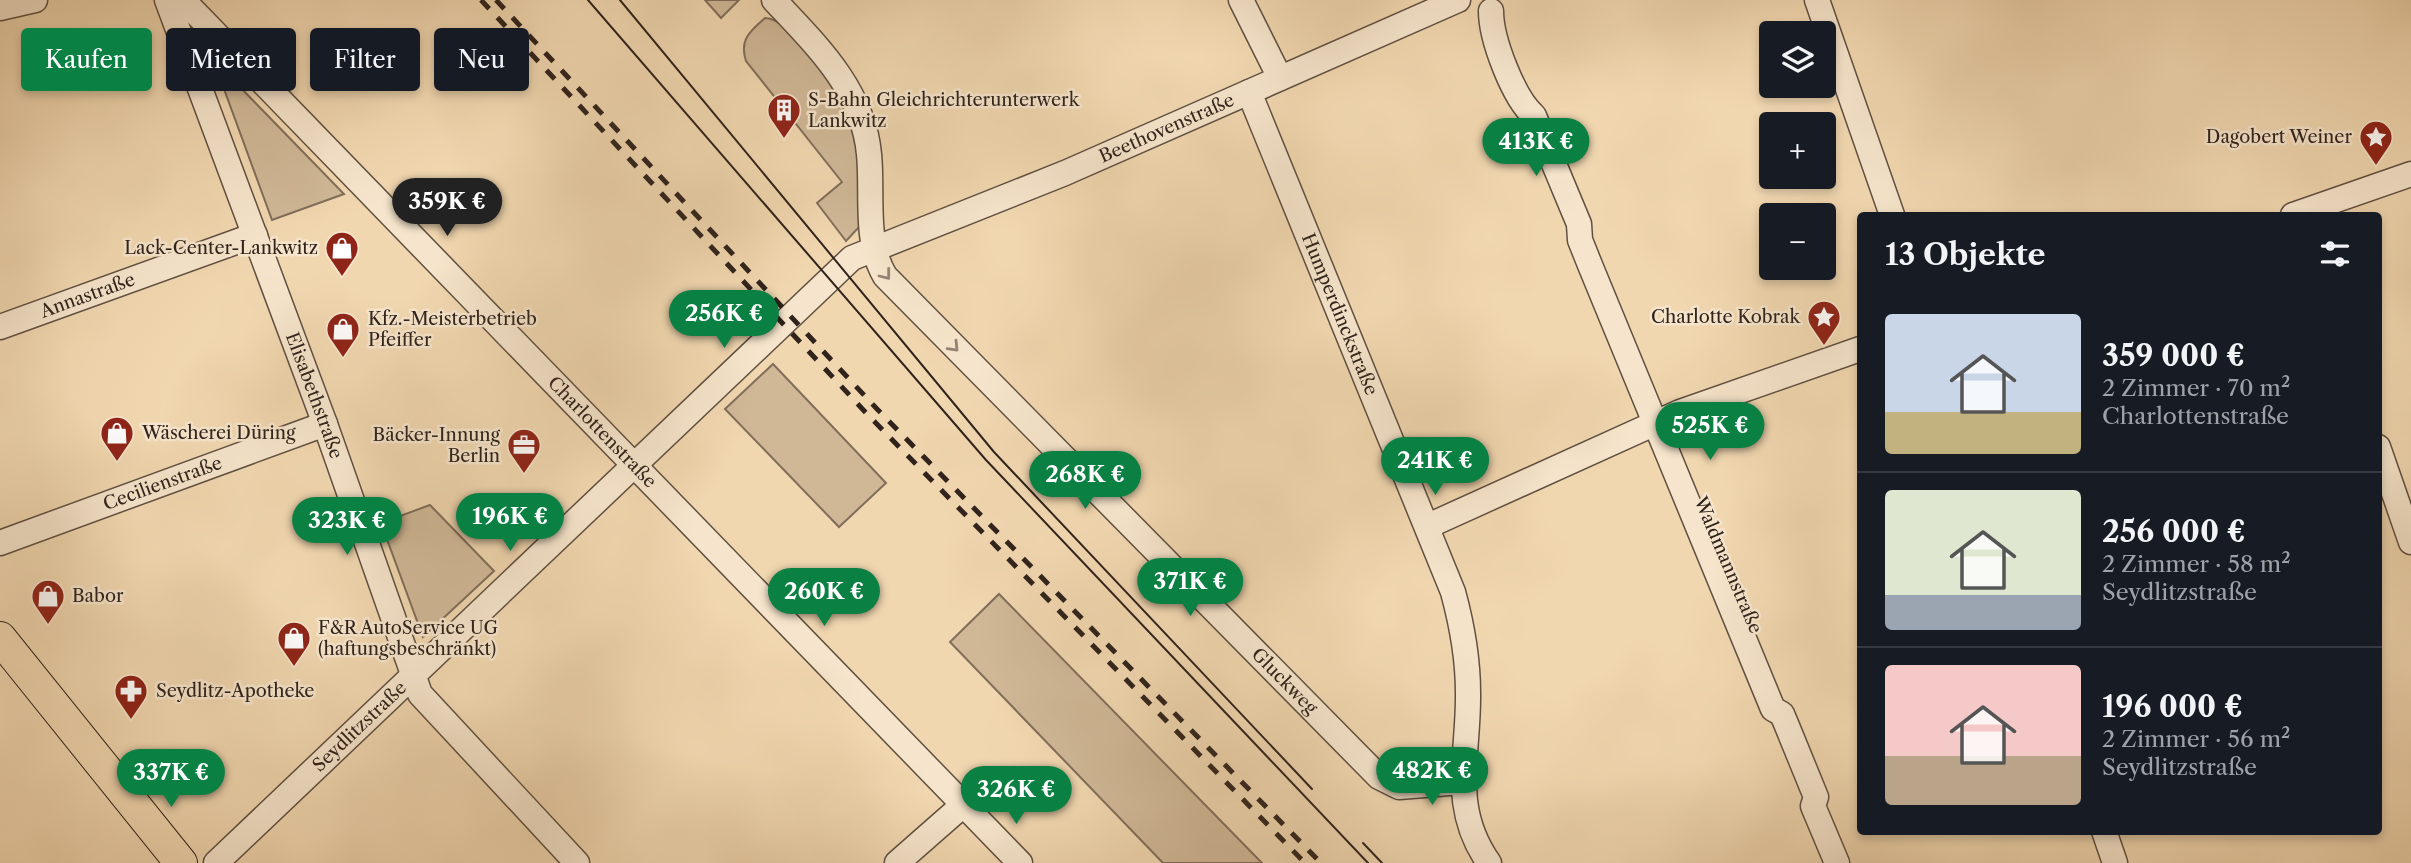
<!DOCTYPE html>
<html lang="de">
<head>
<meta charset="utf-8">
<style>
	:root { --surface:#171b24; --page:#20242c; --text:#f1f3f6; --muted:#9ea1a6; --line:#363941; --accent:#0b8043 }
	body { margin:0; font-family:"Libre Caslon Text",serif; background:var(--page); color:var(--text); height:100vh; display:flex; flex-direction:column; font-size:26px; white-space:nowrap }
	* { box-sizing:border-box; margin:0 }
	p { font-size:23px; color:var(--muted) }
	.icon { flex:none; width:38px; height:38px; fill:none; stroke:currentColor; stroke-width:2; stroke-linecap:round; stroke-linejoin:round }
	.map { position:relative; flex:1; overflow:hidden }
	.sheet { position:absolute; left:1857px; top:212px; width:525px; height:623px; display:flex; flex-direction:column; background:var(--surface); border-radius:7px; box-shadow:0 4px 10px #0003 }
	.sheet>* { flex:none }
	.top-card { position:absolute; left:21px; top:28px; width:665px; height:63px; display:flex; gap:14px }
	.tools { position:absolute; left:1759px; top:21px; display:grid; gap:14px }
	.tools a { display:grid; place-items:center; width:77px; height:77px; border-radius:7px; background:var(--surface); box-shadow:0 4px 10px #0003; font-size:35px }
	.price { position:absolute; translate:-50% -60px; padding:0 16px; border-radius:24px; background:var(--accent); color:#fff; font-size:23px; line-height:46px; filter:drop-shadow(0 2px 4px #0008) }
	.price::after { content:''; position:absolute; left:50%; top:42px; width:21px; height:16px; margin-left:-10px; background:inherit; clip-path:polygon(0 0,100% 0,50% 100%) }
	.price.selected { background:#222; color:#fff }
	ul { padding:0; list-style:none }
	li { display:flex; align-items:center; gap:21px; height:175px; padding:0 28px }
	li+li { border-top:2px solid var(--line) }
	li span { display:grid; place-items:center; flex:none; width:196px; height:140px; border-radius:7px; color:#555 }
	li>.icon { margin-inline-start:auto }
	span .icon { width:84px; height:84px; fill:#fffc; stroke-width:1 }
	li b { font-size:30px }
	h2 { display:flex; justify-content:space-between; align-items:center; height:84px; padding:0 28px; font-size:30px }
	.pill { padding:0 24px; border-radius:7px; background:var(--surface); box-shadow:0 4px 10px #0003; font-size:24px; line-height:63px }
	.pill.selected { background:var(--accent); color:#fff }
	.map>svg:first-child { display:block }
	.green { fill:#d0b897; stroke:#806e5a; stroke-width:2 }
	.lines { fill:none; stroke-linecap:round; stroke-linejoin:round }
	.minor-casing { stroke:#605041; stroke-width:27 }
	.major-casing { stroke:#30231c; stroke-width:34 }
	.minor { stroke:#f6e5cc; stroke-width:24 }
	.major { stroke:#f1d7b0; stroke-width:32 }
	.tram { stroke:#30231c; stroke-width:2 }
	.rail { stroke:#30231c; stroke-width:5; stroke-dasharray:12 12; stroke-linecap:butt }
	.oneway { stroke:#938474 }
	.labels { text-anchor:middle; stroke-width:5; stroke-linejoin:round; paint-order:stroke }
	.poi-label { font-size:18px; fill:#30231c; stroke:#f6e5cc; text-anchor:start }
	.street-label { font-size:18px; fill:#30231c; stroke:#f6e5cc }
</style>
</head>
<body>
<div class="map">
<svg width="2411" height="863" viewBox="0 0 2411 863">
	<rect width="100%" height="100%" fill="#f1d7b0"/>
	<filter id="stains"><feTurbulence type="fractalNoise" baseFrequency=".00286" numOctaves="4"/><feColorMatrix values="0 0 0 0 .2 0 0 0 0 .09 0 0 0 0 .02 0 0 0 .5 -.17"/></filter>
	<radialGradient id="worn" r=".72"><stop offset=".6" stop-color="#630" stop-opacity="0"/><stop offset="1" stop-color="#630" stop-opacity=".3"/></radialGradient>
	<!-- green -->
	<g class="green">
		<path d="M705,0H739L721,18Z"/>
		<path d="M765,18C794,18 851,107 860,135C865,153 860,205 860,226L846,241L817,203L842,182L746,61C739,40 750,31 765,18Z"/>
		<path d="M236,83L344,194L272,220L224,89Z"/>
		<path d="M773,364L886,483L839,527L725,409Z"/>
		<path d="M430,505L494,571L423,637L381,523Z"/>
		<path d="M999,594L1262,863H1163L950,642Z"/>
	</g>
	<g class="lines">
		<defs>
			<g id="minor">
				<path id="s1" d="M167,0L325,424L420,694L577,863"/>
				<path id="s2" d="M183,0L1020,863"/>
				<path id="s3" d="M774,0C816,45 863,89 869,154C873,193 864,241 885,276L1379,777L1399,787L1462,782"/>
				<path d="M1241,0L1280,78"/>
				<path d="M1817,0L1892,215"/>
				<path d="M0,8L35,0"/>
				<path d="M1491,11C1491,39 1513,97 1534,116L1579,224L1580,240L1590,265L1773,709L1782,714L1787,726L1816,797L1813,806L1837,863"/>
				<path id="s4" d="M1249,92L1453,592C1462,625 1468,659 1468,693C1469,756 1449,806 1489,863"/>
				<path d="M2293,215L2411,174"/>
				<path id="s5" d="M0,327L255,235"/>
				<path d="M2378,447L2411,542"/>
				<path d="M1428,526L1680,412L1860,349"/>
				<path id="s6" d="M0,543L325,424"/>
				<path d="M2104,831L2115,863"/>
				<path id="s7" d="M216,863L852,258L1065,173L1458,0"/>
				<path d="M897,863L963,805"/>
			</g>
			<path id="major" d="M0,638L181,863"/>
		</defs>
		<!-- minor casing -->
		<use href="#minor" class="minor-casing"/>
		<!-- major casing -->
		<use href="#major" class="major-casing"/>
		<!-- minor -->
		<use href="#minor" class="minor"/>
		<!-- major -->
		<use href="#major" class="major"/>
		<!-- tram -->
		<g class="tram">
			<path d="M588,0L986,460L1368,863"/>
			<path d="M620,0L994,452L1312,789"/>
			<path d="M1363,843L1382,863"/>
		</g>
		<!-- rail -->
		<g class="rail">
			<path d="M481,0L869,416L1305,863"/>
			<path d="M496,0L877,409L1321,863"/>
		</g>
	</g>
	<!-- one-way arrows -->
	<defs><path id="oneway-chevron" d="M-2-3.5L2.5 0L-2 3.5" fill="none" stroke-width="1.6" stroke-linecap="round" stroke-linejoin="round" transform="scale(1.75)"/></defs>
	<g class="oneway">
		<use href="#oneway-chevron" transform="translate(886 275) rotate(52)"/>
		<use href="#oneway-chevron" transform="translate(954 347) rotate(46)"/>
	</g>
	<!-- icons -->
	<defs>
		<symbol id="building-pin" viewBox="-11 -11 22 30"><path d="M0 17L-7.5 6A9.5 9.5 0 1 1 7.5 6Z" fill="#8f2418" stroke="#f6e5cc"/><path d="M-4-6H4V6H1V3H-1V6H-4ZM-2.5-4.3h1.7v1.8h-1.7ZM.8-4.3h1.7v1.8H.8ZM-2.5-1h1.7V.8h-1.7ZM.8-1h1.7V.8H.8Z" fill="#fff"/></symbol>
		<symbol id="sight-pin" viewBox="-11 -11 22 30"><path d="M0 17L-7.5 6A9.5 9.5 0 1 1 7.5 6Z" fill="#8f2418" stroke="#f6e5cc"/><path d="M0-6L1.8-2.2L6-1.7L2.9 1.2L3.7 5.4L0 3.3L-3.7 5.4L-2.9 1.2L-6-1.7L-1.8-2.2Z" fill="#fff"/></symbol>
		<symbol id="shop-pin" viewBox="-11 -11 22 30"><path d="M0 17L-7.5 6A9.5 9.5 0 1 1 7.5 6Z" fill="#8f2418" stroke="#f6e5cc"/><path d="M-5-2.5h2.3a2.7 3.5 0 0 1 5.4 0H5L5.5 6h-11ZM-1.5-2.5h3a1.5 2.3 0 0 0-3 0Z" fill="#fff"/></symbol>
		<symbol id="office-pin" viewBox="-11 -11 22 30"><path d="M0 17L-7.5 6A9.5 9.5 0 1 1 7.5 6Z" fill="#8f2418" stroke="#f6e5cc"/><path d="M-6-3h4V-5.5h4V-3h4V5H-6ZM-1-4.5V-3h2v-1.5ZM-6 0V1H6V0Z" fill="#fff"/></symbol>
		<symbol id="pharmacy-pin" viewBox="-11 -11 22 30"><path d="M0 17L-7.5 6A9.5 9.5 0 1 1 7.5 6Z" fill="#8f2418" stroke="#f6e5cc"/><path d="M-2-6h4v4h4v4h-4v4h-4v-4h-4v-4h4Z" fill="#fff"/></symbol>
	</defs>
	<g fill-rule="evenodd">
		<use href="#building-pin" x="765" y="91" width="38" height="52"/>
		<use href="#sight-pin" x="2357" y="118" width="38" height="52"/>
		<use href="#shop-pin" x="323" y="229" width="38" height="52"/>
		<use href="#sight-pin" x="1805" y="298" width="38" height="52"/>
		<use href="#shop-pin" x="324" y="310" width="38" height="52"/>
		<use href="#shop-pin" x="98" y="414" width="38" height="52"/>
		<use href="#office-pin" x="505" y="426" width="38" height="52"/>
		<use href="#shop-pin" x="29" y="577" width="38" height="52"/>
		<use href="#shop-pin" x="275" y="619" width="38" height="52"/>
		<use href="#pharmacy-pin" x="112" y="672" width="38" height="52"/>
	</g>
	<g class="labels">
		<!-- poi labels -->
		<g class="poi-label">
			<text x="808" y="106">S-Bahn Gleichrichterunterwerk<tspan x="808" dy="21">Lankwitz</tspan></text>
			<text x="2352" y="143" text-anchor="end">Dagobert Weiner</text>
			<text x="318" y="254" text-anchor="end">Lack-Center-Lankwitz</text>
			<text x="1800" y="323" text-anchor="end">Charlotte Kobrak</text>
			<text x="368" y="325">Kfz.-Meisterbetrieb<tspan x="368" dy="21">Pfeiffer</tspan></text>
			<text x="142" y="439">Wäscherei Düring</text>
			<text x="500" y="441" text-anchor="end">Bäcker-Innung<tspan x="500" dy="21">Berlin</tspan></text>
			<text x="72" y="602">Babor</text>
			<text x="318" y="634">F&amp;R AutoService UG<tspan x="318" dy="21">(haftungsbeschränkt)</tspan></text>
			<text x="156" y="697">Seydlitz-Apotheke</text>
		</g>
		<!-- street labels -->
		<g class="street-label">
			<text dy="6" stroke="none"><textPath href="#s7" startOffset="1218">Beethovenstraße</textPath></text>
			<text dy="6" stroke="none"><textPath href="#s5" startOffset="93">Annastraße</textPath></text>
			<text dy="6" stroke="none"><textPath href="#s4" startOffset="240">Humperdinckstraße</textPath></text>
			<text dy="6" stroke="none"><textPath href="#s1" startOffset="422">Elisabethstraße</textPath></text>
			<text dy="6" stroke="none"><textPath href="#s2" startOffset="602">Charlottenstraße</textPath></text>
			<text dy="6" stroke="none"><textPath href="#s6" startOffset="173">Cecilienstraße</textPath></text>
			<text transform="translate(1728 565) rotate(67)" y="6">Waldmannstraße</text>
			<text dy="6" stroke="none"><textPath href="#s3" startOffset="878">Gluckweg</textPath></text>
			<text dy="6" stroke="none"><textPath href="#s7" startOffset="198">Seydlitzstraße</textPath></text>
		</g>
	</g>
	<rect width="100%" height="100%" filter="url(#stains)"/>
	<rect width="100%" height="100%" fill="url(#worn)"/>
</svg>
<div class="tools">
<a><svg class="icon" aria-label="layers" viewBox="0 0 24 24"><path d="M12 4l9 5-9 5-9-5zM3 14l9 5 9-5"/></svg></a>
<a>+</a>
<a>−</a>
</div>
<b class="price" style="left:1536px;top:178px">413K €</b>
<b class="price selected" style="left:447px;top:238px">359K €</b>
<b class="price" style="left:724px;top:350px">256K €</b>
<b class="price" style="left:1710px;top:462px">525K €</b>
<b class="price" style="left:1435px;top:497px">241K €</b>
<b class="price" style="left:1085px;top:511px">268K €</b>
<b class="price" style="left:510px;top:553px">196K €</b>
<b class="price" style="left:347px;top:557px">323K €</b>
<b class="price" style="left:1190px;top:618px">371K €</b>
<b class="price" style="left:824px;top:628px">260K €</b>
<b class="price" style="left:1432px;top:807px">482K €</b>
<b class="price" style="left:171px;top:809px">337K €</b>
<b class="price" style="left:1016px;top:826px">326K €</b>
<div class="top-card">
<a class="pill selected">Kaufen</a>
<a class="pill">Mieten</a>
<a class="pill">Filter</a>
<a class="pill">Neu</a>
</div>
<section class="sheet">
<h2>13 Objekte<svg class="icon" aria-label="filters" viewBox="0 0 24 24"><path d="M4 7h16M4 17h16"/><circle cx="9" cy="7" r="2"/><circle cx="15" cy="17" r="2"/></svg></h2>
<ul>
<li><span style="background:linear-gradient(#c9d6e8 70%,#c2b280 0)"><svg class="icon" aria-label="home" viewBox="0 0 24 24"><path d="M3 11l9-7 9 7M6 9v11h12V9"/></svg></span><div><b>359 000 €</b><p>2 Zimmer · 70 m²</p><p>Charlottenstraße</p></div></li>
<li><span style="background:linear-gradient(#dfe7d0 75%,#9aa5b1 0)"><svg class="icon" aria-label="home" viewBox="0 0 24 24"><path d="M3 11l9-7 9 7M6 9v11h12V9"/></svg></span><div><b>256 000 €</b><p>2 Zimmer · 58 m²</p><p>Seydlitzstraße</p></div></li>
<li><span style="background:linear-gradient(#f6c9c9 65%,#b9a48a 0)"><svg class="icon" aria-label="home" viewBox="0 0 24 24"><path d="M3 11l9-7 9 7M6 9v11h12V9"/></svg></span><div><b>196 000 €</b><p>2 Zimmer · 56 m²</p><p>Seydlitzstraße</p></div></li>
</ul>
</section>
</div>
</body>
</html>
